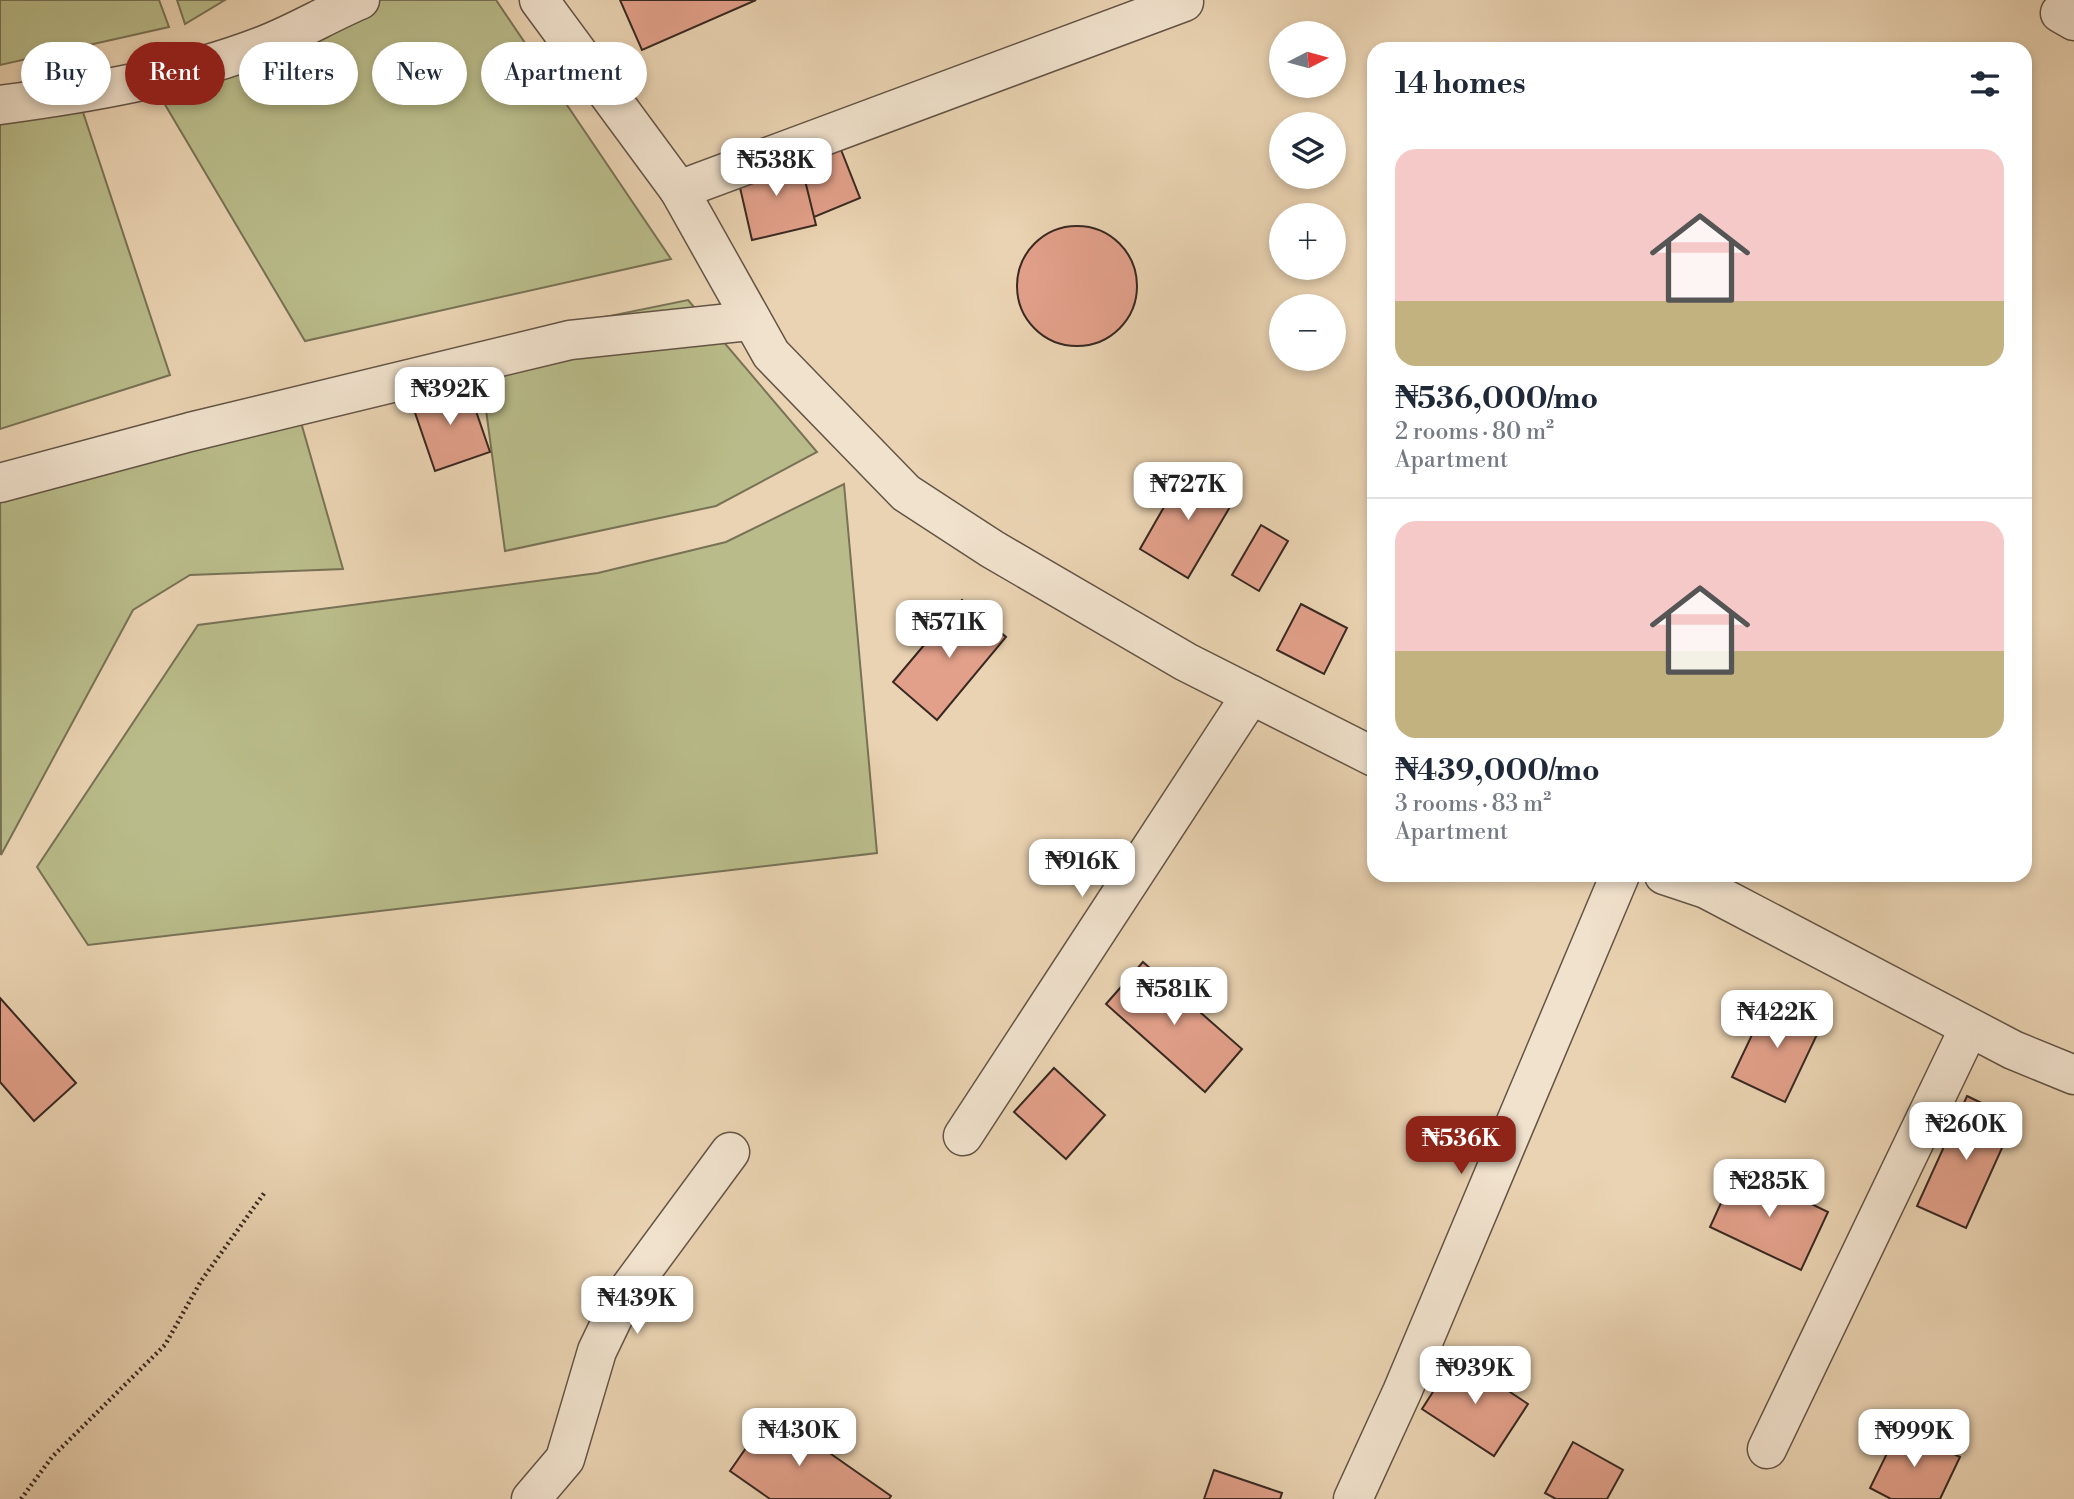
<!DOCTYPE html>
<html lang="en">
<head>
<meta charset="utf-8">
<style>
	:root { --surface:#fff; --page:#f6f6f7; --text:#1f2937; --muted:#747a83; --line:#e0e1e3; --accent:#8f2418 }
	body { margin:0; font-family:"Libre Bodoni",serif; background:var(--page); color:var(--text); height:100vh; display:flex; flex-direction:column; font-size:26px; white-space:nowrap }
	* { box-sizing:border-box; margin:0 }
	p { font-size:23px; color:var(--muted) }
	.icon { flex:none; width:38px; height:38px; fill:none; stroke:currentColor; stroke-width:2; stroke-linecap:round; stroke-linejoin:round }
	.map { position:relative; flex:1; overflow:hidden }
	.details { position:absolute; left:1367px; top:42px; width:665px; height:840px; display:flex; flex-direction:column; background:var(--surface); border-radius:21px; box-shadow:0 4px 10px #0003 }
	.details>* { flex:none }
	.guide { position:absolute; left:21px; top:42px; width:665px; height:63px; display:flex; gap:14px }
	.needle { width:46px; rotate:84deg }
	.buttons { position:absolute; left:1269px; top:21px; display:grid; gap:14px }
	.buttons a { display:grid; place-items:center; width:77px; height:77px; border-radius:50%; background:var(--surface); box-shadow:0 4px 10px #0003; font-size:35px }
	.price { position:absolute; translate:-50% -60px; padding:0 16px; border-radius:14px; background:#fff; color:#222; font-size:23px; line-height:46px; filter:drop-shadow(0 2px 4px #0008) }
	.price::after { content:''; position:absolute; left:50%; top:42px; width:21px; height:16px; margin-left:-10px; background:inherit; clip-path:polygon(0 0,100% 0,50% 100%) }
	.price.on { background:var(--accent); color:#fff }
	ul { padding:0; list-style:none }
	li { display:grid; align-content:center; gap:14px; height:371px; padding:0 28px }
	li+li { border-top:2px solid var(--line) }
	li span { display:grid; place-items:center; height:217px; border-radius:21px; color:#555 }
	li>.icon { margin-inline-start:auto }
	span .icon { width:126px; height:126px; fill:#fffc; stroke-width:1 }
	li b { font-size:30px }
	h2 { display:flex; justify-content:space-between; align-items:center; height:84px; padding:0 28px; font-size:30px }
	.chip { padding:0 24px; border-radius:32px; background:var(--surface); box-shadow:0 4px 10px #0003; font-size:24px; line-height:63px }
	.chip.on { background:var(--accent); color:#fff }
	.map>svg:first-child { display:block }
	.green { fill:#b9bc8a; stroke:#787256; stroke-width:2 }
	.building { fill:#e2a08a; stroke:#382922; stroke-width:2 }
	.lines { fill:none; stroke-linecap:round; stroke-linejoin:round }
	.minor-casing { stroke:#645446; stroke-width:41 }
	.path { stroke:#382922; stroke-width:4.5; stroke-dasharray:2 3.5; stroke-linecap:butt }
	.minor { stroke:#f1e2cd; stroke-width:38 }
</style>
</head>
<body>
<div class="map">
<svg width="2074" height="1499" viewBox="0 0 2074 1499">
	<rect width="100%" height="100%" fill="#ead3b2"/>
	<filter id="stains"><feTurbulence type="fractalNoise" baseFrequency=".00286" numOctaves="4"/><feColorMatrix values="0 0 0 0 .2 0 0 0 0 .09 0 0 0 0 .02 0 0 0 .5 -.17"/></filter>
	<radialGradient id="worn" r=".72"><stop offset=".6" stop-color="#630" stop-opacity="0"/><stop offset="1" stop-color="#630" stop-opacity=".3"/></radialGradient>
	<!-- green -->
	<g class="green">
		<path d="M0,0H159L169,27L0,65Z"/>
		<path d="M177,0H225L185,24Z"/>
		<path d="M345,0H496L671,259L305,341L151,81Z"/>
		<path d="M74,85L170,375L0,429V103Z"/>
		<path d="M688,300L817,452L716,506L505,551L477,343Z"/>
		<path d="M292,391L343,569L190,575L133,610L1,855L0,473Z"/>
		<path d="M844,484L877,853L88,945L37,867L198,625L598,573L726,542Z"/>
	</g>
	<!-- building -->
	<g class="building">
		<path d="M620,0H756L642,50Z"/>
		<path d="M836,137L860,198L768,236L742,175Z"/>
		<path d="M799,156L816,225L752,240L736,170Z"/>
		<circle cx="1077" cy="286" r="60"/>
		<path d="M466,382L490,452L435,471L411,401Z"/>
		<path d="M1188,465L1237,495L1188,578L1140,549Z"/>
		<path d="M1261,525L1288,541L1259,591L1232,575Z"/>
		<path d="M962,600L1006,637L937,720L893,682Z"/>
		<path d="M1301,604L1347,628L1324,674L1277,650Z"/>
		<path d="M1143,962L1242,1049L1205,1092L1106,1004Z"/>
		<path d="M0,998L76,1083L34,1121L0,1082Z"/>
		<path d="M1769,999L1822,1024L1785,1102L1732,1077Z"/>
		<path d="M1054,1068L1105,1115L1066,1159L1014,1112Z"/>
		<path d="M1967,1096L2015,1119L1966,1228L1917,1206Z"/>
		<path d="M1737,1168L1828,1212L1801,1270L1710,1227Z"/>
		<path d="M1456,1356L1528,1404L1494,1456L1422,1409Z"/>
		<path d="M771,1412L891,1496L889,1499H770L730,1471Z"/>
		<path d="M1900,1427L1960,1457L1940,1499H1891L1870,1488Z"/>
		<path d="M1573,1442L1623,1470L1607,1499H1556L1545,1493Z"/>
		<path d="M1214,1470L1282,1493L1280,1499H1204Z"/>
	</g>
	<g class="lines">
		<defs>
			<g id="minor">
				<path d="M539,0L679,190L771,354L906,493L992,549L1186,662L1374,757"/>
				<path d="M2060,13L2074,21"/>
				<path d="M0,105C89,93 178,78 262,46C296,33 327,14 360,0"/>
				<path d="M679,190L1184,2"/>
				<path d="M0,483L190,432L570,340L749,321"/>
				<path d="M1664,875L1706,889L2013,1050L2074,1075"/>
				<path d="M963,1136L1251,695"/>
				<path d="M1767,1449L1969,1028"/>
				<path d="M531,1499L565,1459L597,1351L623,1297L730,1152"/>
				<path d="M1353,1499L1402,1392L1620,875"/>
			</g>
		</defs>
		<!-- minor casing -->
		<use href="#minor" class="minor-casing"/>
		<!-- path -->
		<path class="path" d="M21,1499L52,1457L165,1345L201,1281L265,1192"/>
		<!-- minor -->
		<use href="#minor" class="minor"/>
	</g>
	<rect width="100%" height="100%" filter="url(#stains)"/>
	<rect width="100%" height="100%" fill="url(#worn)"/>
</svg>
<div class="buttons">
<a><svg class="needle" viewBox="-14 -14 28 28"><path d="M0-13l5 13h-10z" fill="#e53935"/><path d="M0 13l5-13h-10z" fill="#747a83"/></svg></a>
<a><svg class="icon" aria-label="layers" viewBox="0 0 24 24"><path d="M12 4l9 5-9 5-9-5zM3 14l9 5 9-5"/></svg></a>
<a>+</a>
<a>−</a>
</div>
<b class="price" style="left:776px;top:198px">₦538K</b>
<b class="price" style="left:450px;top:427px">₦392K</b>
<b class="price" style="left:1188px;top:522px">₦727K</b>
<b class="price" style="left:949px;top:660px">₦571K</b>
<b class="price" style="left:1082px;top:899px">₦916K</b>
<b class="price" style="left:1174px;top:1027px">₦581K</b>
<b class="price" style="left:1777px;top:1050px">₦422K</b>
<b class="price" style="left:1966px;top:1162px">₦260K</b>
<b class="price on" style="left:1461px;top:1176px">₦536K</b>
<b class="price" style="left:1769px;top:1219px">₦285K</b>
<b class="price" style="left:637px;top:1336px">₦439K</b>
<b class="price" style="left:1475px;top:1406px">₦939K</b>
<b class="price" style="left:799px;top:1468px">₦430K</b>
<b class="price" style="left:1914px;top:1469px">₦999K</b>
<div class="guide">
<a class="chip">Buy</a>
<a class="chip on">Rent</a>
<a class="chip">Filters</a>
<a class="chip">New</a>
<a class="chip">Apartment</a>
</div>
<section class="details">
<h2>14 homes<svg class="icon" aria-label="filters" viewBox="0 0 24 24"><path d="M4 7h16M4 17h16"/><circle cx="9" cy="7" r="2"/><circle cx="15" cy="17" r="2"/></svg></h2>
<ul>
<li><span style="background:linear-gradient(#f6c9c9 70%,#c2b280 0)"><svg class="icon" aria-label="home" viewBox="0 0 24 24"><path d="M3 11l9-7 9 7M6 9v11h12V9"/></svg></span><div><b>₦536,000/mo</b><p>2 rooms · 80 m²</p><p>Apartment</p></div></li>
<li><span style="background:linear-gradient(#f6c9c9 60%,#c2b280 0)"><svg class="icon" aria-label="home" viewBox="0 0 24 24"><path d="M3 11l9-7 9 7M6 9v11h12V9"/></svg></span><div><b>₦439,000/mo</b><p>3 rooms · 83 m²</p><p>Apartment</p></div></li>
</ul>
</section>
</div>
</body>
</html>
